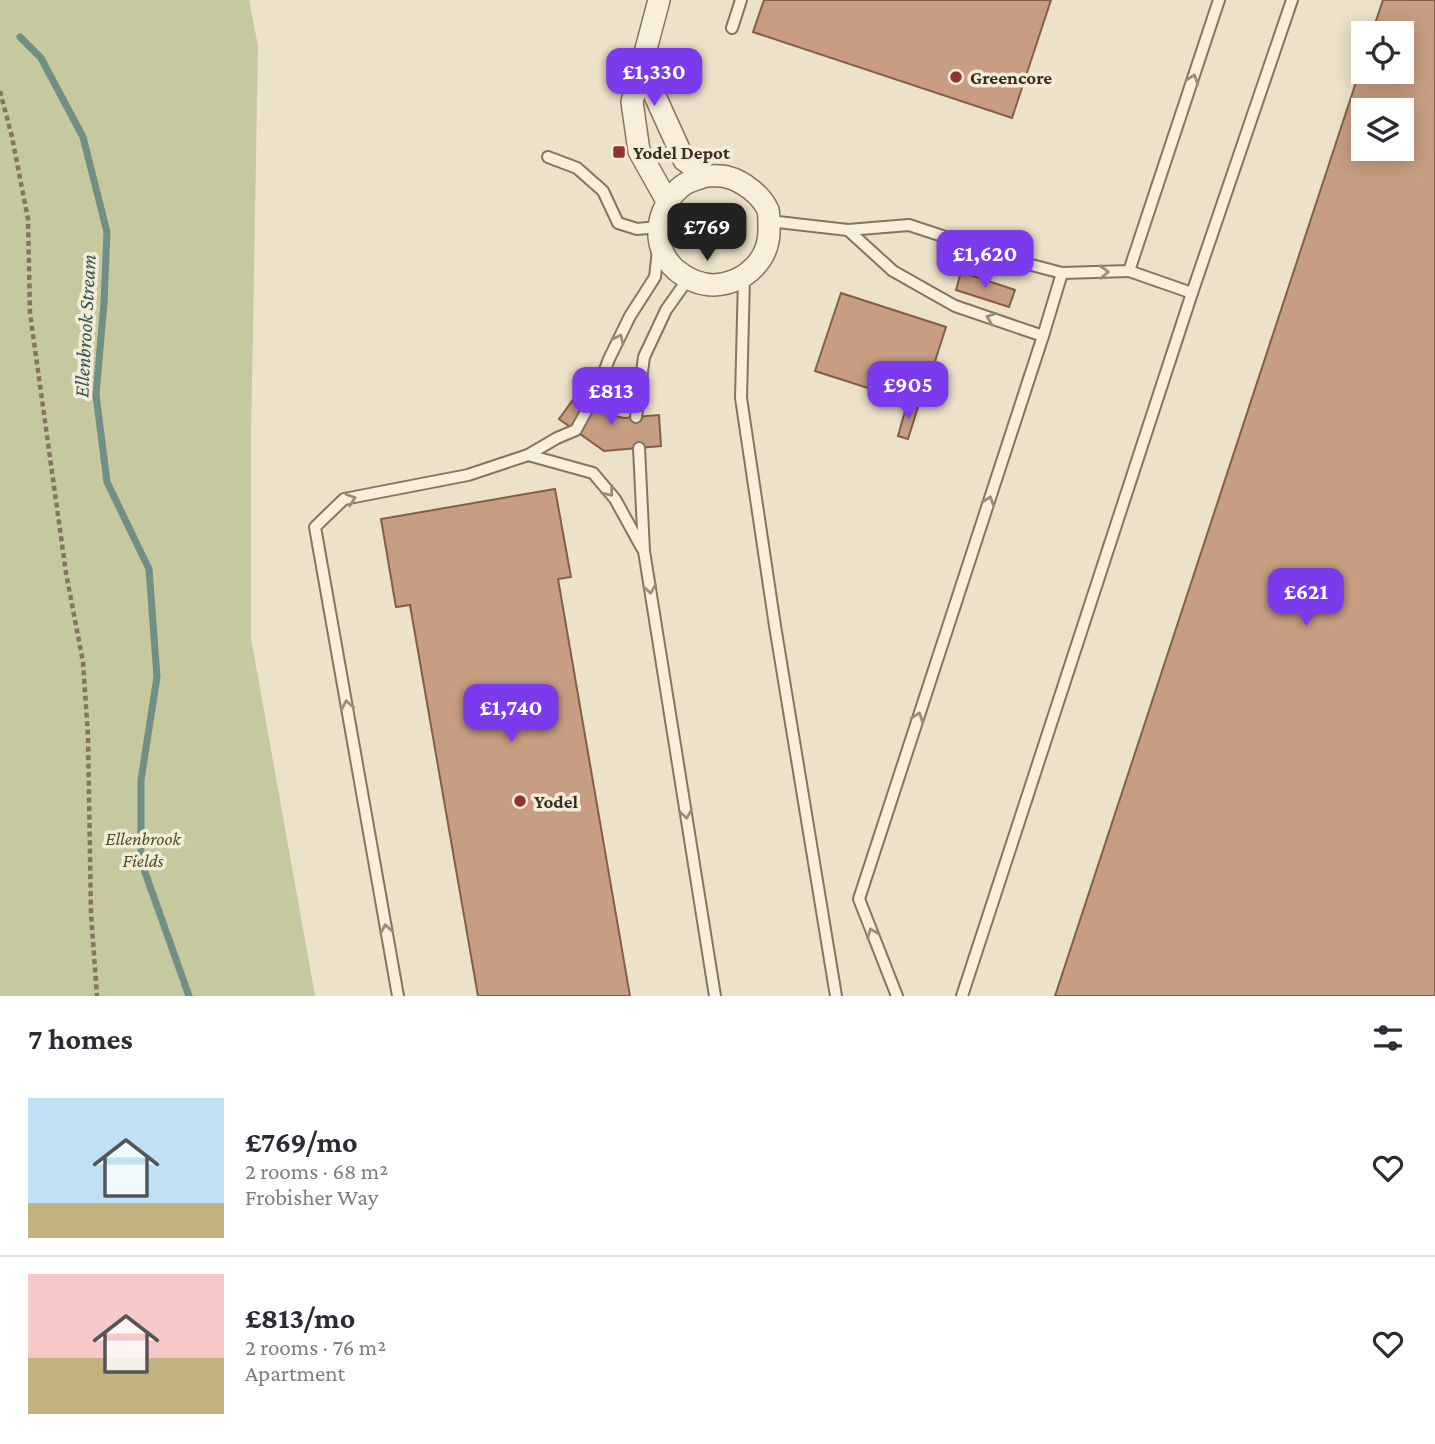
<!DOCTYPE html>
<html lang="en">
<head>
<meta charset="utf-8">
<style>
	:root { --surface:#fff; --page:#f7f7f7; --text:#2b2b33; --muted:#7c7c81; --line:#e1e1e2; --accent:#7c3aed }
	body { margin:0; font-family:"Crimson Pro",serif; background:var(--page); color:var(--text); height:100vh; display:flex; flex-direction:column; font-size:26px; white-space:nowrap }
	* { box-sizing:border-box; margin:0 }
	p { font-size:23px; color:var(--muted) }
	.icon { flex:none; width:38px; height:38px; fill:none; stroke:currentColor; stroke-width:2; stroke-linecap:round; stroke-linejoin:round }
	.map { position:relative; height:996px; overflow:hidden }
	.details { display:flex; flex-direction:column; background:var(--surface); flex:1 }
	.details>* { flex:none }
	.tools { position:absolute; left:1351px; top:21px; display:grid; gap:14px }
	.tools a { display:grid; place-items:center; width:63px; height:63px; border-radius:0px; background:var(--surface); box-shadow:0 4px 18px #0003; font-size:35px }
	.price { position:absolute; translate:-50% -60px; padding:0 16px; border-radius:14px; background:var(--accent); color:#fff; font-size:23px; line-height:46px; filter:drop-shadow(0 2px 4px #0008) }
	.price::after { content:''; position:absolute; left:50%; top:42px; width:21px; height:16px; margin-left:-10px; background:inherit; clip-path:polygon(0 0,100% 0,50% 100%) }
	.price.active { background:#222; color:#fff }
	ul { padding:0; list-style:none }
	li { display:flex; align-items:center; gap:21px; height:175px; padding:0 28px }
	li+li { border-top:2px solid var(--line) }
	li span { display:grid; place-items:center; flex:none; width:196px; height:140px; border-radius:0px; color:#555 }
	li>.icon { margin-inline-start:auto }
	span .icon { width:84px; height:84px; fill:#fffc; stroke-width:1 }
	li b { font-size:30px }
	h2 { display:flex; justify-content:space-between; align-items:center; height:84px; padding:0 28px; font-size:30px }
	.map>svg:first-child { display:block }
	.green { fill:#c5c99d }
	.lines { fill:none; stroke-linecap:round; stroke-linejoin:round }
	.stream { stroke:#708f87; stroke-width:7 }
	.building { fill:#c79e82; stroke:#845e46; stroke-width:2; fill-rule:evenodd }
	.service-casing { stroke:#87745f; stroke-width:14 }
	.minor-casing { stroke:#87745f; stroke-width:24 }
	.path { stroke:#87745f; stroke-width:4.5; stroke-dasharray:5 3.5; stroke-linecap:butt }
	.service { stroke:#f7efdc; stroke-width:10 }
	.minor { stroke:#f7efdc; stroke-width:21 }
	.oneway { stroke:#988e7e }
	.poi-dot { fill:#923334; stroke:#f4ebd8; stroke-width:2.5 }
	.labels { text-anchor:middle; stroke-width:7; stroke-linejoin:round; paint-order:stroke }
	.poi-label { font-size:19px; font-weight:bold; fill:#392c21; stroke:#f4ebd8; text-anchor:start }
	.park-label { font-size:19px; font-style:italic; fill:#495329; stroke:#f4ebd8 }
	.water-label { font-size:21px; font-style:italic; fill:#325754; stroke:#f4ebd8 }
</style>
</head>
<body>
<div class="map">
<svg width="1435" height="996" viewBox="0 0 1435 996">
	<rect width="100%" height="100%" fill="#ece1c9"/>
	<!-- green -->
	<path class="green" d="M0,0H249L258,46L251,438V638L315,996H0Z"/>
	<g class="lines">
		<!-- stream -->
		<path class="stream" d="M20,37L41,58L83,137L107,232L104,303L96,395L107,482L149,569L157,677L141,780V861L189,996"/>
	</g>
	<!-- building -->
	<g class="building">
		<path d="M764,0H1051L1012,118L753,32Z"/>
		<path d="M1383,0H1435V996H1055L1363,61V72H1402V33H1372ZM1363,110H1402V149H1363Z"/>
		<path d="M961,272L1015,290L1009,307L956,290Z"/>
		<path d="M841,293L946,327L921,405L815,371Z"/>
		<path d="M578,393L609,415L624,418L659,415L661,446L604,451L559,419Z"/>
		<path d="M907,404L918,407L908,439L898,436Z"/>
		<path d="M555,489L571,577L558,579L630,996H478L410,605L396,607L381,519Z"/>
	</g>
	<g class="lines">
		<defs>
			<g id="service">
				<path d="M732,28L741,0"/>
				<path d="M548,157L577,168L603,191L618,223L637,229L658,227"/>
				<path d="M769,221L848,230L909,225L1024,263L1062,273L1129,271L1219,0"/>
				<path d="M848,230L893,271L955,306L1043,336L859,899L897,996"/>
				<path d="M1129,271L1192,293"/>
				<path d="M744,277L741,398L775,626L836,996"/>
				<path d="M1043,336L1062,273"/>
				<path d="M636,417L644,357L666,310L688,279"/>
				<path d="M639,448L644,551L715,996"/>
				<path d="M528,455L593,473L615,499L642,548"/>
				<path d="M398,996L315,527L344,499L468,475L528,455L557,438L576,430L597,391L609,359L630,316L655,277L658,250"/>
				<path d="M962,996L1192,293L1292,0"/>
			</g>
			<g id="minor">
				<path d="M659,0L632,102L639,151L667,201"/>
				<path d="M641,65L684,160L706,176"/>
				<path d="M706,176C713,176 721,175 727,177C743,181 761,195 768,210C769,214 769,221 769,226C771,259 746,283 714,285C700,285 687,279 676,270C649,246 656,207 682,186C688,181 698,179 706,176Z"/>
			</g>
		</defs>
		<!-- service casing -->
		<use href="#service" class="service-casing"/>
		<!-- minor casing -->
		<use href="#minor" class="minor-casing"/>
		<!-- path -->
		<path class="path" d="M0,91L12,137L28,219L30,313L66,573L83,662L88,736L91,914L97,996"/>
		<!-- service -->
		<use href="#service" class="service"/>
		<!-- minor -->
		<use href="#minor" class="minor"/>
	</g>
	<!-- one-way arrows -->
	<defs><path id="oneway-chevron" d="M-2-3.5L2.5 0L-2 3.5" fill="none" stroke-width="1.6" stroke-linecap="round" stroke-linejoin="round" transform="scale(1.75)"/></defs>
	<g class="oneway">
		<use href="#oneway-chevron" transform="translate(1193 79) rotate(-72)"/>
		<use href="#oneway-chevron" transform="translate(1104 272) rotate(-2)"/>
		<use href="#oneway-chevron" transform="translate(991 318) rotate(-160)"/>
		<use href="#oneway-chevron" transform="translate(619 339) rotate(-64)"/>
		<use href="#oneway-chevron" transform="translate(609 492) rotate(52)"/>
		<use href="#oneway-chevron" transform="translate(351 499) rotate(-18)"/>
		<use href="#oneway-chevron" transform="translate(989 501) rotate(-72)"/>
		<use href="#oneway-chevron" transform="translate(650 589) rotate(81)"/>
		<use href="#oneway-chevron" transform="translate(347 705) rotate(-100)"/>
		<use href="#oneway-chevron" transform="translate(918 717) rotate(-72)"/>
		<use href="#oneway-chevron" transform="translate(686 814) rotate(81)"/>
		<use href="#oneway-chevron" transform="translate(386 929) rotate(-100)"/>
		<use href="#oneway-chevron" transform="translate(872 933) rotate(-112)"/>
	</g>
	<!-- markers -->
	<g class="poi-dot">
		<circle cx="956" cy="77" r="7"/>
		<rect x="612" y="145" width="14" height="14" rx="3.5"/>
		<circle cx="520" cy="801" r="7"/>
	</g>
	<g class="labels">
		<!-- poi labels -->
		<g class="poi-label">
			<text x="970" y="84">Greencore</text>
			<text x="633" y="159">Yodel Depot</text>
			<text x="534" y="808">Yodel</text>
		</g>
		<!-- park labels -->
		<g class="park-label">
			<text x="143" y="845">Ellenbrook<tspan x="143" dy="22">Fields</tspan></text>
		</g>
		<!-- water labels -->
		<g class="water-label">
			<text transform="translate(85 326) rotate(-87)" y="7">Ellenbrook Stream</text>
		</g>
	</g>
</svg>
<div class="tools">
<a><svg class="icon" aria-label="locate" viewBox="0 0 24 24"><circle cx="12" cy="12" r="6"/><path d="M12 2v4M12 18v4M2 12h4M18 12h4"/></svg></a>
<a><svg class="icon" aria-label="layers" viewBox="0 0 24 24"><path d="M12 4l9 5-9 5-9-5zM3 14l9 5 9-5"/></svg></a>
</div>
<b class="price" style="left:654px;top:108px">£1,330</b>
<b class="price active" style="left:707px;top:263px">£769</b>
<b class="price" style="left:985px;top:290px">£1,620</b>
<b class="price" style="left:908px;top:421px">£905</b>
<b class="price" style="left:611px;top:427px">£813</b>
<b class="price" style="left:1306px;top:628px">£621</b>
<b class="price" style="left:511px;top:744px">£1,740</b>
</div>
<section class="details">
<h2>7 homes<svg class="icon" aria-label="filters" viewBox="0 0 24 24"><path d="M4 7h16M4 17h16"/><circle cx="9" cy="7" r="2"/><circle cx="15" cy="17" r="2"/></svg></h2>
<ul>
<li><span style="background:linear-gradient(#bfe0f5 75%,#c2b280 0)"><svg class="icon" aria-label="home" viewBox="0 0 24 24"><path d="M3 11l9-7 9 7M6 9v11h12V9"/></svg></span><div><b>£769/mo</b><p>2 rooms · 68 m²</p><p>Frobisher Way</p></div><svg class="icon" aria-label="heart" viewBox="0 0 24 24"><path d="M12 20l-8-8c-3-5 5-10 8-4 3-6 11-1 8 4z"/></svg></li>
<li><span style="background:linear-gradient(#f6c9c9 60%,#c2b280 0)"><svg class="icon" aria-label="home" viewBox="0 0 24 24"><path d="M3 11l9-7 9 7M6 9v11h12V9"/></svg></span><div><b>£813/mo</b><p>2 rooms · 76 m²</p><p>Apartment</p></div><svg class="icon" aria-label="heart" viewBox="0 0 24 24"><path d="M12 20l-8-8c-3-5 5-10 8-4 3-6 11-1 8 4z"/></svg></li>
</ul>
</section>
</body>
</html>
